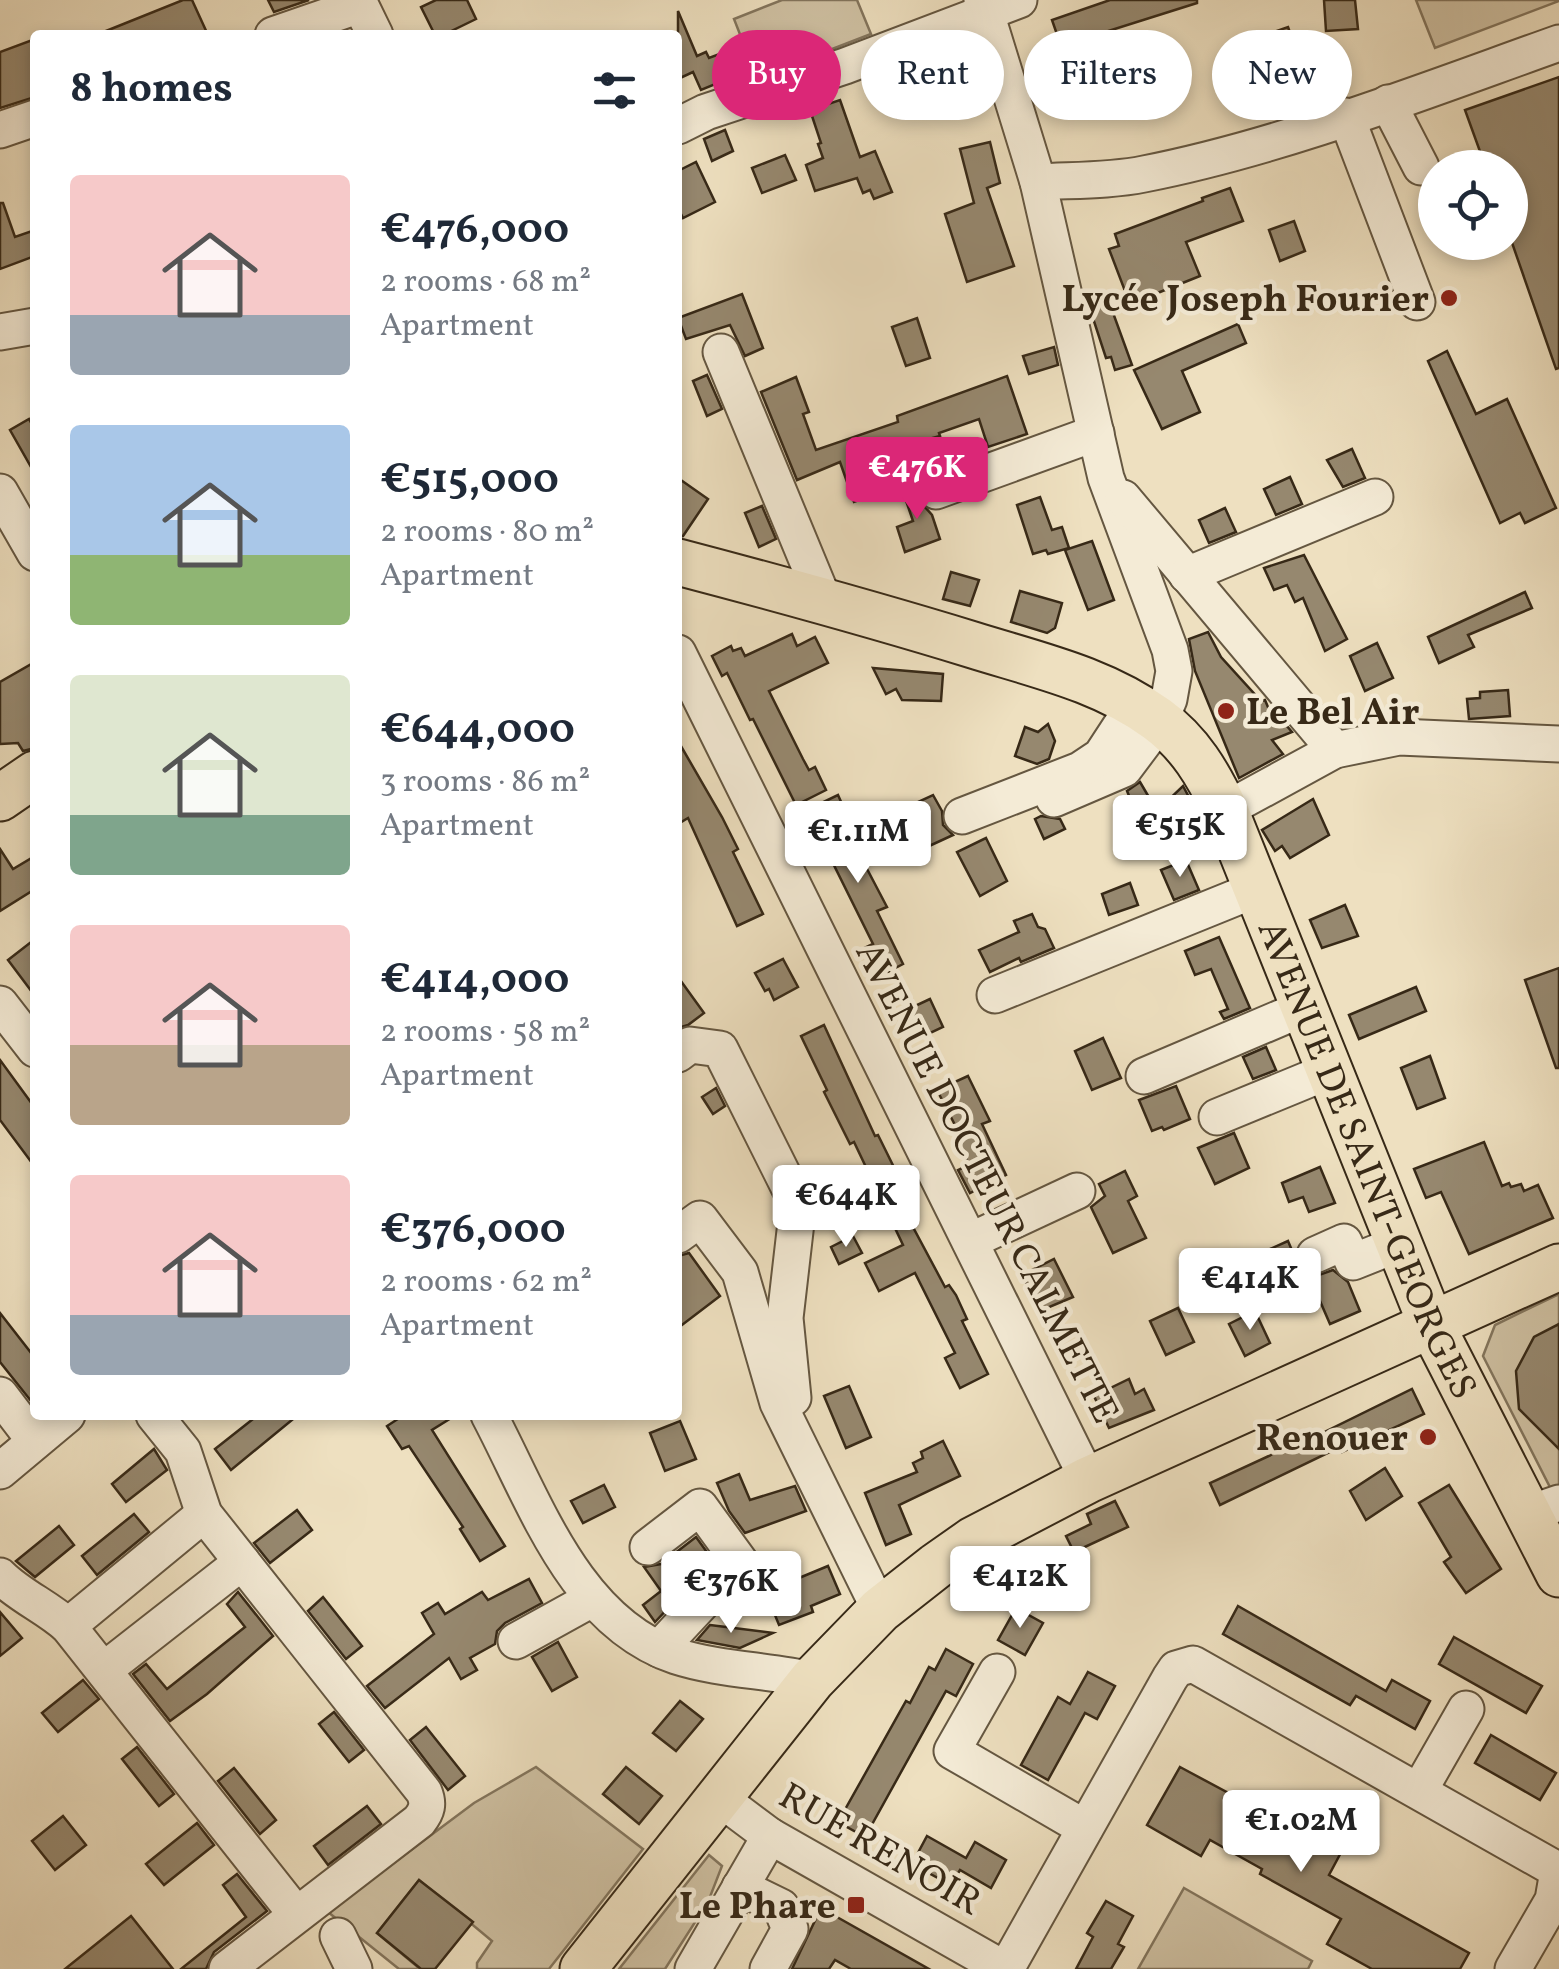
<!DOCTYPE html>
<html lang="en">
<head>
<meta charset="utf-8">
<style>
	:root { --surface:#fff; --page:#f6f6f7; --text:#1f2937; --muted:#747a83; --accent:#db2777 }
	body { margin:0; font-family:Vollkorn,serif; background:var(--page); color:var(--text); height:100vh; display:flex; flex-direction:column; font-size:38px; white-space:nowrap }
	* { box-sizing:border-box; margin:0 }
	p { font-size:32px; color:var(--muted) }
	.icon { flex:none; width:55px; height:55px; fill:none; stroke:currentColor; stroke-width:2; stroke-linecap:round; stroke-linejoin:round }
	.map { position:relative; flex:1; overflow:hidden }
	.details { position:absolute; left:30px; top:30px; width:652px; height:1390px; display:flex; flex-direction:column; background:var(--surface); border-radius:10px; box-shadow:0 5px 15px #0003 }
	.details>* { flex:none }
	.banner { position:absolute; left:712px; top:30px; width:695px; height:90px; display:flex; gap:20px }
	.tools { position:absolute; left:1418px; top:150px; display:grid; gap:20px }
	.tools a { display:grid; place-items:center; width:110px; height:110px; border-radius:50%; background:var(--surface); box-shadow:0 5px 15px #0003; font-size:50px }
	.price { position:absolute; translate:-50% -85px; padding:0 22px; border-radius:10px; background:#fff; color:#222; font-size:32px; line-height:65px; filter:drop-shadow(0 2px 5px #0008) }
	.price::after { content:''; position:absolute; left:50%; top:60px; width:30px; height:22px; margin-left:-15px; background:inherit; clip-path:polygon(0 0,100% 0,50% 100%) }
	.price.active { background:var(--accent); color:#fff }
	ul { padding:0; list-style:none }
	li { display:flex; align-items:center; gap:30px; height:250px; padding:0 40px }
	li span { display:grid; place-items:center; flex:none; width:280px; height:200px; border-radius:10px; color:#555 }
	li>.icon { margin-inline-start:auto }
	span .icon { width:120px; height:120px; fill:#fffc; stroke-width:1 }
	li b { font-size:42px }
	h2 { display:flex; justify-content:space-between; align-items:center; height:120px; padding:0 40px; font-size:42px }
	.chip { padding:0 35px; border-radius:45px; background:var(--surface); box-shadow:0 5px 15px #0003; font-size:35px; line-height:90px }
	.chip.active { background:var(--accent); color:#fff }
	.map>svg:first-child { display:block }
	.green { fill:#cfc1a3; stroke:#83755d; stroke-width:2.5 }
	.building { fill:#96886f; stroke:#372917; stroke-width:2.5 }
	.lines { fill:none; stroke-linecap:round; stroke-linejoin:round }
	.minor-casing { stroke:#655741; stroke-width:39 }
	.major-casing { stroke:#372917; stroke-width:49 }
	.minor { stroke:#f4ebd6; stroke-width:35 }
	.major { stroke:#eee0c0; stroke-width:45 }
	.poi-dot { fill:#8f2418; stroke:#f4ebd6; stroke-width:4 }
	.labels { text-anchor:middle; stroke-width:9; stroke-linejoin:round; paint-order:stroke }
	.poi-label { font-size:38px; font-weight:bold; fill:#372917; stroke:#f4ebd6; text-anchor:end }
	.street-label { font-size:38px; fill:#372917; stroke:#f4ebd6 }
</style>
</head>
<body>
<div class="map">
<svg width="1559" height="1969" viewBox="0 0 1559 1969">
	<rect width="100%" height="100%" fill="#eee0c0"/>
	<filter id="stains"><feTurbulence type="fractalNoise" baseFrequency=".002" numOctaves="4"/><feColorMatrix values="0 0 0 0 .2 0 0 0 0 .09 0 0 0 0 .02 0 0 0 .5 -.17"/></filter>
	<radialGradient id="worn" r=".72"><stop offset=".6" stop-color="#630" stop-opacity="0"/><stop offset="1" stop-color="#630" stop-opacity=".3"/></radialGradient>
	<!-- green -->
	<g class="green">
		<path d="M782,0H857L871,34L757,78L734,19Z"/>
		<path d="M1416,0H1559V1L1435,48Z"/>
		<path d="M1559,1294V1494L1554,1495L1483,1356L1495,1325Z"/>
		<path d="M536,1767L643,1849L549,1969H477V1963L492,1941L419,1880L377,1933L420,1969H399L328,1912L474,1803Z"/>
		<path d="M709,1855L722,1866L708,1902L665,1969H619Z"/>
		<path d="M1184,1888L1312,1961L1308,1969H1138Z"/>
	</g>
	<!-- building -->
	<g class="building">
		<path d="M183,0H192L208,35H96Z"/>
		<path d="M268,0H309L274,12Z"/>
		<path d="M436,0H467L476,19L443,35H435L421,7Z"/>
		<path d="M1110,0H1197V3L1061,46L1052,20Z"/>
		<path d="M1324,0H1355L1358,29L1326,31Z"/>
		<path d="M678,11L697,56L706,52L709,58L741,46L752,69L701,90L693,72L678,79Z"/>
		<path d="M1288,27L1300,61L1280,68L1278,58L1248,68L1239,44Z"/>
		<path d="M35,39V97L0,108V52Z"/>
		<path d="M1144,76L1152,101L1108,117L1100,92Z"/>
		<path d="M920,77L931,102L897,117L886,91Z"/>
		<path d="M1559,77V368L1556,369L1510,237V168H1486L1465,110Z"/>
		<path d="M840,100L860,157L875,151L892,192L874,199L870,190L863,193L857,178L815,191L806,165L823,158L818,144L821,143L810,110Z"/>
		<path d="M725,130L733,151L712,161L704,139Z"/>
		<path d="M990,142L1000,183L987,188L1014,266L967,282L945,214L974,203L960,149Z"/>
		<path d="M785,155L796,180L762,193L752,168Z"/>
		<path d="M696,162L715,202L683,218L678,208V171Z"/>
		<path d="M1230,188L1243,221L1186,242L1200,276L1130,304L1109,249L1119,246L1115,234L1203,201L1202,198Z"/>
		<path d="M0,203H3L15,237L35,230V256L0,269Z"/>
		<path d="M1294,221L1305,251L1280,261L1269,230Z"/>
		<path d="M742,294L763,348L745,356L730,325L686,339L678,318Z"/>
		<path d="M1108,299L1132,365L1115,370L1111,357L1106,358L1089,306Z"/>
		<path d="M917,318L930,358L906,366L892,327Z"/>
		<path d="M1238,324L1246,343L1182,371L1200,412L1162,429L1134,370Z"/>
		<path d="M1054,347L1058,365L1029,374L1023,356Z"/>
		<path d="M1447,351L1476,414L1507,399L1556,508L1525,523L1520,513L1500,523L1428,361Z"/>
		<path d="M707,375L722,409L707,416L693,381Z"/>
		<path d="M1007,376L1027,434L988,447L979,419L939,433L940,436L880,452L892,488L854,502L840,462L797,480L761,392L796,377L809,412L803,414L816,450L898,422L897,416Z"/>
		<path d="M29,419L35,430V474L10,430Z"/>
		<path d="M1352,449L1365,478L1343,487L1327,460Z"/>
		<path d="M1290,477L1302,504L1276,515L1264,489Z"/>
		<path d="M678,478L708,499L683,536L678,537Z"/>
		<path d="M918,480L916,497L932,515L940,539L905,552L897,527L913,521L901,486Z"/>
		<path d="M1040,497L1052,530L1062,527L1069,548L1048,554L1046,550L1033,554L1017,505Z"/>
		<path d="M762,506L776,539L759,547L745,513Z"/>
		<path d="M1225,508L1236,532L1209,543L1199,520Z"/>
		<path d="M1092,541L1114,600L1088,610L1065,550Z"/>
		<path d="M1304,555L1347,639L1325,651L1303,598L1295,602L1287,585L1274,590L1264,568Z"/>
		<path d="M951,572L979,580L970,606L943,599Z"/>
		<path d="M1020,591L1062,603L1055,628L1047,633L1011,622Z"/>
		<path d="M1525,592L1532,608L1468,635L1474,647L1439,663L1428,637Z"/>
		<path d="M1208,632L1221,657L1261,701L1265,700L1270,712L1274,711L1292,732L1272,740L1283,754L1239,778L1195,671L1189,639Z"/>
		<path d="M792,634L797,646L815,637L828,663L769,691L803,759L809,770L815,767L826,790L796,805L753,719L750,720L727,673L722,676L712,656L731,646L733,651L741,648L745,656Z"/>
		<path d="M1377,643L1393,678L1365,691L1350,656Z"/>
		<path d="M35,662V748L23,751L18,743L0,744V682Z"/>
		<path d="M873,668L943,674L941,701L902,700L896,689L886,694Z"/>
		<path d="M1508,690L1510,716L1469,719L1467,699L1480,698V692Z"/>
		<path d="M1048,724L1055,741L1049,759L1037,764L1015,756L1025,727L1038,732Z"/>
		<path d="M678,741L722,817L738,849L733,852L763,914L737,926L688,818L678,824Z"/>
		<path d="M1140,782L1157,811L1183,786L1199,816L1147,839L1127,791Z"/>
		<path d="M838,795L850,822L844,825L887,907L877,911L903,964L878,977L864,948L873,944L819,835L829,830L817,805Z"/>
		<path d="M933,795L942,811L943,825L953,835L927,847L907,807Z"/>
		<path d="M1313,799L1329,835L1290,858L1282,846L1275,851L1262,830Z"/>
		<path d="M1041,816L1060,819L1065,829L1044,839L1035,819Z"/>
		<path d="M986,838L1007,881L980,896L957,852Z"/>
		<path d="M0,849L13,869L35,856V889L0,911Z"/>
		<path d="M1186,860L1199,890L1174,900L1161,870Z"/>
		<path d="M1130,883L1138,905L1109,915L1102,894Z"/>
		<path d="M1345,905L1358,936L1322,948L1310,920Z"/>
		<path d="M1032,914L1038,927L1045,929L1054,948L1021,962L1019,958L990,972L979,950L1019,932L1014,921Z"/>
		<path d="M1219,937L1250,1008L1224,1019L1220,1012L1228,1009L1211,969L1195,975L1185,951Z"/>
		<path d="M35,939V996L8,960Z"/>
		<path d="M783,959L798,987L774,1000L769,989L765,991L755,973Z"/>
		<path d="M1559,968V1068H1556L1525,980Z"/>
		<path d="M678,977L704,1013L688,1025L678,1028Z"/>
		<path d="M1416,987L1426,1011L1359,1039L1349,1015Z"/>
		<path d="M930,999L943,1027L909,1043L900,1013Z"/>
		<path d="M824,1025L875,1136L878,1135L915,1210L906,1214L945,1287L949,1285L956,1295L967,1319L962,1321L988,1374L960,1388L945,1358L955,1353L915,1273L879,1291L865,1263L903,1245L854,1142L850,1144L824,1092L827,1090L801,1036Z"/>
		<path d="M1103,1038L1121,1078L1092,1090L1075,1051Z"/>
		<path d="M1266,1047L1276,1070L1253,1079L1243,1057Z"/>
		<path d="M1430,1056L1445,1098L1417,1109L1401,1068Z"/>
		<path d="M0,1060L35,1108V1167L0,1120Z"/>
		<path d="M968,1076L990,1121L982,1124L1006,1175L970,1193L958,1170L969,1165L953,1130L957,1129L937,1090Z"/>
		<path d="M1176,1086L1190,1119L1164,1130L1162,1127L1152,1131L1139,1100Z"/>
		<path d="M716,1088L725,1106L713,1114L702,1097Z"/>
		<path d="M1234,1133L1249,1168L1215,1184L1198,1148Z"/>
		<path d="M1484,1142L1502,1186L1509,1183L1511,1187L1521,1184L1524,1191L1538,1185L1553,1218L1469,1254L1441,1192L1426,1198L1414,1169Z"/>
		<path d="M1320,1167L1335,1203L1309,1212L1303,1197L1289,1202L1282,1183Z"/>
		<path d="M1125,1171L1137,1196L1128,1201L1146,1238L1113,1253L1091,1207L1105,1196L1099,1184Z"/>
		<path d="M853,1236L862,1253L839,1264L831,1247Z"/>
		<path d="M1288,1241L1302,1274L1257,1293L1243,1261Z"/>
		<path d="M689,1253L720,1296L678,1328V1256Z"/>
		<path d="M1054,1259L1073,1297L1040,1311L1022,1275Z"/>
		<path d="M1333,1270L1348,1282L1360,1311L1330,1324L1310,1278Z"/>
		<path d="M1178,1308L1194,1342L1166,1355L1150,1321Z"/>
		<path d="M1255,1311L1270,1343L1245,1356L1229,1324Z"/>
		<path d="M0,1313L35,1358V1406L0,1362Z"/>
		<path d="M1559,1324V1449L1519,1409L1516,1371L1534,1337Z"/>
		<path d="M1129,1379L1135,1394L1144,1389L1154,1410L1109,1428L1094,1396Z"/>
		<path d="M849,1386L871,1437L846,1448L824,1396Z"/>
		<path d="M1412,1389L1424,1414L1342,1452L1340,1447L1220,1505L1210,1483L1271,1455L1269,1451L1302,1436L1304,1442Z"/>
		<path d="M258,1415H298L231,1470L215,1449Z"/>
		<path d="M404,1415H456L432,1430L505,1546L480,1561L460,1529L463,1527L409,1446L402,1449L387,1426Z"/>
		<path d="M680,1421L696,1459L665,1471L650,1433Z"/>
		<path d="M943,1441L960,1476L899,1505L911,1534L886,1545L865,1493L917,1472L913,1463L923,1458L921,1452Z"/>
		<path d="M154,1449L167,1470L126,1502L112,1484Z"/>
		<path d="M1385,1468L1402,1496L1366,1520L1350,1491Z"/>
		<path d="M739,1474L750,1500L795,1486L806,1511L745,1533L729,1511L717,1483Z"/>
		<path d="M604,1485L615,1507L583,1523L571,1501Z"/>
		<path d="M1449,1485L1501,1569L1466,1593L1444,1562L1451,1557L1419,1503Z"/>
		<path d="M1115,1501L1128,1527L1074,1552L1066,1536L1091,1524L1087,1514Z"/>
		<path d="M297,1510L312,1530L270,1563L254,1543Z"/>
		<path d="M134,1514L149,1532L97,1575L82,1556Z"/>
		<path d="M59,1526L74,1545L35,1577L16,1561Z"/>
		<path d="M696,1537L709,1555L661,1591L644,1567L661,1564Z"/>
		<path d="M828,1566L840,1594L811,1606L813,1612L779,1625L768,1598L775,1595L768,1578L795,1567L799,1578Z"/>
		<path d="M529,1579L542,1603L505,1623L497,1631L495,1644L470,1658L477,1670L461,1679L449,1658L385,1708L367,1686L434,1634L422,1613L438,1603L445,1614L482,1592L488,1600Z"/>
		<path d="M661,1591L671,1605L655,1622L643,1605Z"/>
		<path d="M238,1592L273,1636L207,1694L170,1721L133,1674L146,1664L167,1689L245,1627L227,1604Z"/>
		<path d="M323,1597L362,1646L346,1659L308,1611Z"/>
		<path d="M1238,1606L1386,1691L1392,1680L1430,1701L1415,1729L1356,1696L1350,1705L1223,1634Z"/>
		<path d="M1016,1608L1043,1623L1025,1655L998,1640Z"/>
		<path d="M0,1612L22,1638L0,1656Z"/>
		<path d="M710,1625L773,1633L740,1648L697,1640Z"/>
		<path d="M1454,1637L1542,1686L1526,1713L1439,1664Z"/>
		<path d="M558,1642L577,1677L552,1691L532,1657Z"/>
		<path d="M946,1649L973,1664L956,1696L946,1691L865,1837L838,1822L906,1701L910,1703L929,1667L935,1670Z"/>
		<path d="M1088,1672L1115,1686L1097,1719L1085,1713L1048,1780L1021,1765L1058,1697L1070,1704Z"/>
		<path d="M83,1680L99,1699L58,1732L42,1713Z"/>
		<path d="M680,1701L703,1719L676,1751L653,1733Z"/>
		<path d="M334,1712L364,1750L349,1762L319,1724Z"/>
		<path d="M426,1727L465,1776L448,1790L410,1740Z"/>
		<path d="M1491,1735L1556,1773L1540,1800L1475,1763Z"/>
		<path d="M137,1747L174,1794L159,1806L122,1759Z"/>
		<path d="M626,1767L662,1796L639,1824L603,1794Z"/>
		<path d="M1180,1767L1234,1796L1230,1803L1283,1832L1293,1815L1345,1845L1329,1875L1469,1953L1460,1969H1372L1327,1944L1341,1919L1260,1874L1262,1869L1210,1840L1201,1856L1147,1825Z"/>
		<path d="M234,1768L276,1820L260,1834L218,1781Z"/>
		<path d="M367,1806L381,1824L328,1865L314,1846Z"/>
		<path d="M63,1816L86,1845L55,1870L32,1841Z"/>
		<path d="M197,1823L214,1845L164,1885L146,1864Z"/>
		<path d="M927,1836L966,1858L975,1842L1006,1860L991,1888L960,1870L951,1885L912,1864Z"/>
		<path d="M237,1874L267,1911L214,1952L206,1969H181L246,1917L223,1885Z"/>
		<path d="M419,1880L473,1922L435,1969H421L377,1933Z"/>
		<path d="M1106,1901L1133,1916L1118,1944L1124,1947L1111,1969H1076L1093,1937L1087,1933Z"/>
		<path d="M821,1908L929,1969H851L835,1960L829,1969H792Z"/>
		<path d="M131,1916L173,1969H65Z"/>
	</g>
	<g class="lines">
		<defs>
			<g id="minor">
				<path d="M358,0L375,35"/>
				<path d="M982,0L1038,182L1106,478L1170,650L1174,671L1169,699L1160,721L1124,769L1054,799"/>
				<path d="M273,35L360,5"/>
				<path d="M1388,103L1421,167"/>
				<path d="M1346,116L1417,302"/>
				<path d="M678,126L706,112L845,66L1019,0"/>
				<path d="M0,130L35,118"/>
				<path d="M1038,182C1072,180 1110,181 1144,174C1282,147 1427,90 1559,43"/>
				<path d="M0,332L35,326"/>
				<path d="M721,352L824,601"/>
				<path d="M936,491L1096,433"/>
				<path d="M0,492L35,553"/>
				<path d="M1123,498L1335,750"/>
				<path d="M1187,575L1375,497"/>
				<path d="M678,653L1088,1480"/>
				<path d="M1225,810L1335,750L1399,737L1559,744"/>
				<path d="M962,816L1080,770L1101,756L1135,704"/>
				<path d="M995,995L1257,889"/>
				<path d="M0,1004L35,1049"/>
				<path d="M678,1054L690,1045L720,1049L798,1205L785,1318L793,1398"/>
				<path d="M1144,1076L1304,1008"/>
				<path d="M1217,1117L1329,1071"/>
				<path d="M678,1235L700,1219L740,1272L778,1403L880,1610"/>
				<path d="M970,1241L1077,1191"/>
				<path d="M1315,1255L1344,1242L1353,1262L1398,1244"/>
				<path d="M0,1395L35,1441"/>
				<path d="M154,1415L183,1451L204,1514L424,1792C429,1804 427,1811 419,1821L227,1969"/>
				<path d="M489,1415C535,1502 575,1622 676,1656C719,1670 768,1670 812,1680"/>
				<path d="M0,1471L67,1415"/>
				<path d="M1527,1514L1559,1503"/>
				<path d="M648,1547L700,1507L740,1562L659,1649"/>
				<path d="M0,1576C20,1596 47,1607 68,1626L296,1914"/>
				<path d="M68,1626L204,1514"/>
				<path d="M516,1641L592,1599"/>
				<path d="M104,1670L242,1562"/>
				<path d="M997,1672L952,1751L1085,1828"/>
				<path d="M1419,1791L1466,1709"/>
				<path d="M718,1797L770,1836L1004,1969"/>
				<path d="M740,1887L781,1907L790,1929L768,1969"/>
				<path d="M338,1936L354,1969"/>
				<path d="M693,1969L770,1836"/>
				<path d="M1006,1969L1170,1678L1176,1669L1193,1664L1552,1867L1557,1877L1553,1900L1513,1969"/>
			</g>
			<g id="major">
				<path id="s1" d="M678,562C777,588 875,615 973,645C1037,665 1102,679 1157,719C1190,743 1208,774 1225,810L1432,1326L1559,1574"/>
				<path d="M0,798L35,774"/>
				<path d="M583,1969L812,1680L880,1610L936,1566L973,1540L1088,1480L1559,1267"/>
			</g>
		</defs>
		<!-- minor casing -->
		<use href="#minor" class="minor-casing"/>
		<!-- major casing -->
		<use href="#major" class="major-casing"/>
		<!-- minor -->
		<use href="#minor" class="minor"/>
		<!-- major -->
		<use href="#major" class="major"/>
	</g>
	<!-- markers -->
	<g class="poi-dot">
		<circle cx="1449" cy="298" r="10"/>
		<circle cx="1226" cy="711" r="10"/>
		<circle cx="1428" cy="1437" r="10"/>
		<rect x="846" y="1895" width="20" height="20" rx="5"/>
	</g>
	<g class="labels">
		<!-- poi labels -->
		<g class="poi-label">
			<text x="1429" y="311">Lycée Joseph Fourier</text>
			<text x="1246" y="724" text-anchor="start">Le Bel Air</text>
			<text x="1408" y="1450">Renouer</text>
			<text x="836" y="1918">Le Phare</text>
		</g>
		<!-- street labels -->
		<g class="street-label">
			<text dy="13" stroke="none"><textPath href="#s1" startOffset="998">AVENUE DE SAINT-GEORGES</textPath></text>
			<text transform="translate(988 1182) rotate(63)" y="13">AVENUE DOCTEUR CALMETTE</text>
			<text transform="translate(881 1848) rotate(30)" y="13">RUE RENOIR</text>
		</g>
	</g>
	<rect width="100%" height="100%" filter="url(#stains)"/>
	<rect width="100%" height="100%" fill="url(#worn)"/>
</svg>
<div class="tools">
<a><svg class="icon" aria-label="locate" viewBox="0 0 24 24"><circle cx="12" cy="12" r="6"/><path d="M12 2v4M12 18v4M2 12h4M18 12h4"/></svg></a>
</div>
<b class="price active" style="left:917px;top:522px">€476K</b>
<b class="price" style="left:1180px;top:880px">€515K</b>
<b class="price" style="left:858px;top:886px">€1.11M</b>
<b class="price" style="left:846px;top:1250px">€644K</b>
<b class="price" style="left:1250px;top:1333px">€414K</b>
<b class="price" style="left:1020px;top:1631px">€412K</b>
<b class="price" style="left:731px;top:1636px">€376K</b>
<b class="price" style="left:1301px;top:1875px">€1.02M</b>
<div class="banner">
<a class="chip active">Buy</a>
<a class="chip">Rent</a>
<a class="chip">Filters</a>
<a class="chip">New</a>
</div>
<section class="details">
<h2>8 homes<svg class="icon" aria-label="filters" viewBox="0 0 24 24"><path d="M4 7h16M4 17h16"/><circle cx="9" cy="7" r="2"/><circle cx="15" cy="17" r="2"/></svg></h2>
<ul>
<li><span style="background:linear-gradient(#f6c9c9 70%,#9aa5b1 0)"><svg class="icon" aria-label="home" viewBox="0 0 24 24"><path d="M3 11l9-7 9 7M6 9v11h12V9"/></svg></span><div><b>€476,000</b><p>2 rooms · 68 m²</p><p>Apartment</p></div></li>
<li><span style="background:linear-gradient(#a9c7e8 65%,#8fb573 0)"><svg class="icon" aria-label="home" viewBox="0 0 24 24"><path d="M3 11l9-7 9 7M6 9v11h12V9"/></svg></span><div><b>€515,000</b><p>2 rooms · 80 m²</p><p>Apartment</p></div></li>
<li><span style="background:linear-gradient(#dfe7d0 70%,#7fa58c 0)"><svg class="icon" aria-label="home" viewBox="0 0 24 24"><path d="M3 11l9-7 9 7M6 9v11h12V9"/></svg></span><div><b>€644,000</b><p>3 rooms · 86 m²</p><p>Apartment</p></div></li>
<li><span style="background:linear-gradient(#f6c9c9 60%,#b9a48a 0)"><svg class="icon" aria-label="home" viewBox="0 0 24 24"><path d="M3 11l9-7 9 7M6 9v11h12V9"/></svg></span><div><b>€414,000</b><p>2 rooms · 58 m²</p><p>Apartment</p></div></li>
<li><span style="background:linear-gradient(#f6c9c9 70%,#9aa5b1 0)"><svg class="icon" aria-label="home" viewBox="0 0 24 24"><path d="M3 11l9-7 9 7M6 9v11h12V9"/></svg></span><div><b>€376,000</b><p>2 rooms · 62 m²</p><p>Apartment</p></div></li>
</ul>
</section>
</div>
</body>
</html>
